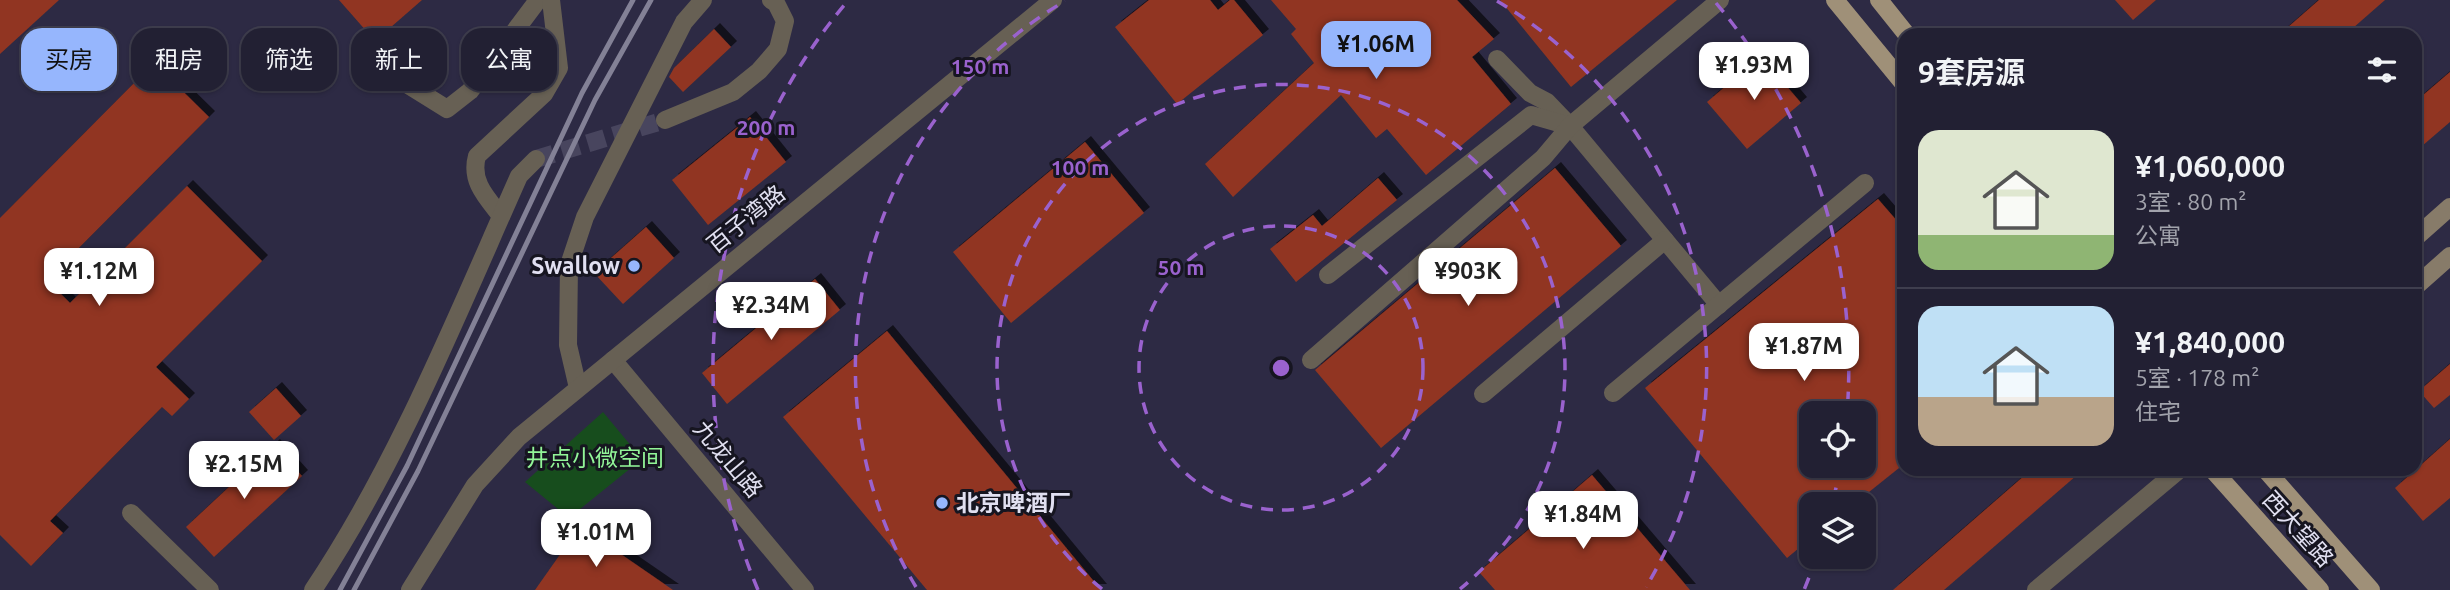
<!DOCTYPE html>
<html lang="zh">
<head>
<meta charset="utf-8">
<style>
	:root { --surface:#222033; --page:#2e2d3f; --text:#f1f3f6; --muted:#a2a3ac; --line:#3f3e4e; --accent:#96b6fd }
	body { margin:0; font-family:Ubuntu,"Noto Sans SC",sans-serif; background:var(--page); color:var(--text); height:100vh; display:flex; flex-direction:column; font-size:26px; white-space:nowrap }
	* { box-sizing:border-box; margin:0 }
	p { font-size:23px; color:var(--muted) }
	.icon { flex:none; width:38px; height:38px; fill:none; stroke:currentColor; stroke-width:2; stroke-linecap:round; stroke-linejoin:round }
	.map { position:relative; flex:1; overflow:hidden }
	.side { position:absolute; left:1897px; top:28px; width:525px; height:448px; display:flex; flex-direction:column; background:var(--surface); border-radius:21px; box-shadow:0 2px 5px #0004,0 0 0 2px var(--line) }
	.side>* { flex:none }
	.banner { position:absolute; left:21px; top:28px; width:665px; height:63px; display:flex; gap:14px }
	.buttons { position:absolute; left:1799px; top:401px; display:grid; gap:14px }
	.buttons a { display:grid; place-items:center; width:77px; height:77px; border-radius:14px; background:var(--surface); box-shadow:0 2px 5px #0004,0 0 0 2px var(--line); font-size:35px }
	.price { position:absolute; translate:-50% -60px; padding:0 16px; border-radius:14px; background:#fff; color:#222; font-size:23px; line-height:46px; filter:drop-shadow(0 2px 4px #0008) }
	.price::after { content:''; position:absolute; left:50%; top:42px; width:21px; height:16px; margin-left:-10px; background:inherit; clip-path:polygon(0 0,100% 0,50% 100%) }
	.price.on { background:var(--accent); color:#111 }
	ul { padding:0; list-style:none }
	li { display:flex; align-items:center; gap:21px; height:175px; padding:0 21px }
	li+li { border-top:2px solid var(--line) }
	li span { display:grid; place-items:center; flex:none; width:196px; height:140px; border-radius:21px; color:#555 }
	li>.icon { margin-inline-start:auto }
	span .icon { width:84px; height:84px; fill:#fffc; stroke-width:1 }
	li b { font-size:30px }
	h2 { display:flex; justify-content:space-between; align-items:center; height:84px; padding:0 21px; font-size:30px }
	.tag { padding:0 24px; border-radius:21px; background:var(--surface); box-shadow:0 2px 5px #0004,0 0 0 2px var(--line); font-size:24px; line-height:63px }
	.tag.on { background:var(--accent); color:#111 }
	.map>svg:first-child { display:block }
	.green { fill:#174d1d }
	.building { fill:#913621; fill-rule:evenodd; filter:url(#shadow) }
	.lines { fill:none; stroke-linecap:round; stroke-linejoin:round }
	.minor-tunnel { stroke:#48455e; stroke-width:18; stroke-dasharray:18 9; stroke-linecap:butt }
	.minor { stroke:#676054; stroke-width:18 }
	.tertiary { stroke:#676054; stroke-width:18 }
	.secondary { stroke:#877b69; stroke-width:18 }
	.primary { stroke:#9f9078; stroke-width:18 }
	.rail { stroke:#838196; stroke-width:5 }
	.ring { fill:none; stroke:#9a62ce; stroke-width:3.5; stroke-dasharray:12 9 }
	.poi-dot { fill:#96b6fd; stroke:#161520; stroke-width:2.5 }
	.labels { text-anchor:middle; stroke-width:6; stroke-linejoin:round; paint-order:stroke }
	.street-label { font-size:23px; fill:#e1e0f1; stroke:#161520 }
	.poi-label { font-size:23px; font-weight:bold; fill:#e1e0f1; stroke:#161520; text-anchor:end }
	.park-label { font-size:23px; fill:#92f598; stroke:#161520 }
	.centre { fill:#9a62ce; stroke:#161520; stroke-width:3.5 }
	.ring-label { font-size:21px; text-anchor:middle; font-weight:bold; fill:#9a62ce; stroke:#161520; stroke-width:6; stroke-linejoin:round; paint-order:stroke }
</style>
</head>
<body>
<div class="map">
<svg width="2450" height="590" viewBox="0 0 2450 590">
	<defs>
		<filter id="shadow"><feDropShadow dx="6" dy="-6" stdDeviation="0" flood-color="#0009"/></filter>
	</defs>
	<rect width="100%" height="100%" fill="#2d2a44"/>
	<!-- green -->
	<path class="green" d="M603,412L642,459L569,518L525,482Z"/>
	<!-- building -->
	<g class="building">
		<path d="M0,0H59L0,54Z"/>
		<path d="M339,0H422L375,41Z"/>
		<path d="M1149,0H1210L1218,10L1230,0H1234L1263,35L1177,104L1115,27Z"/>
		<path d="M1271,0H1457L1494,39L1472,57L1511,104L1426,175L1387,129L1376,138L1341,95L1233,197L1205,164L1314,63L1291,34L1296,29Z"/>
		<path d="M1500,0H1677L1571,87Z"/>
		<path d="M2115,0H2156L2133,20Z"/>
		<path d="M2319,0H2385L2345,35H2279Z"/>
		<path d="M714,29L731,47L683,92L669,77L674,68Z"/>
		<path d="M1761,56L1801,103L1747,149L1707,102Z"/>
		<path d="M154,63L209,117L47,280L70,303L187,186L262,261L156,367L189,399L172,416L162,407L50,521L63,533L31,566L0,535V218Z"/>
		<path d="M2450,72V122L2415,152V102Z"/>
		<path d="M750,117L786,162L708,225L672,180Z"/>
		<path d="M1085,142L1144,213L1011,323L953,252Z"/>
		<path d="M1555,168L1621,246L1381,448L1315,370Z"/>
		<path d="M1378,178L1397,200L1296,282L1270,249L1313,215L1322,226Z"/>
		<path d="M1878,199L1904,229V464L1854,504H1811V538L1787,558L1645,388ZM1811,413H1864V466H1811Z"/>
		<path d="M646,227L674,258L623,304L594,273Z"/>
		<path d="M815,279L840,310L727,404L702,373Z"/>
		<path d="M887,331L1101,590H927L783,417Z"/>
		<path d="M2450,364V395L2434,408L2419,391Z"/>
		<path d="M276,388L301,416L274,440L249,412Z"/>
		<path d="M2450,439V498L2423,521L2395,488Z"/>
		<path d="M274,445L302,476L214,557L186,527Z"/>
		<path d="M2032,469H2084L1944,590H1893Z"/>
		<path d="M1592,475L1690,590H1495L1479,572Z"/>
		<path d="M580,526L673,590H535Z"/>
	</g>
	<g class="lines">
		<!-- minor-tunnel -->
		<path class="minor-tunnel" d="M536,159L665,120"/>
		<!-- minor -->
		<g class="minor">
			<path d="M1497,59L1530,93L1547,102L1570,126L1719,305"/>
			<path d="M386,71L447,109L470,91L538,0"/>
			<path d="M665,120L733,92L759,71L778,49L785,21L776,3L771,0"/>
			<path d="M501,216C486,197 470,181 477,156L544,94L559,68L551,0"/>
			<path d="M1328,275L1531,115L1566,125"/>
			<path d="M1311,360L1543,158L1570,126L1720,0"/>
			<path d="M578,388L568,345L569,265L585,217L684,22L703,0"/>
			<path d="M1613,393L1865,183"/>
			<path d="M1483,394L1665,240"/>
			<path d="M131,513L210,590"/>
			<path d="M313,590C398,463 457,315 519,176L536,159"/>
		</g>
		<!-- tertiary -->
		<g class="tertiary">
			<path d="M613,360L805,590"/>
			<path d="M410,590L475,485L519,437L1053,0"/>
			<path d="M2036,590L2180,469"/>
		</g>
		<!-- secondary -->
		<g class="secondary">
			<path d="M2415,238L2450,207"/>
			<path d="M2415,287L2450,256"/>
		</g>
		<!-- primary -->
		<g class="primary">
			<path d="M1835,0L1904,84"/>
			<path d="M1879,0L1907,35"/>
			<path d="M2212,469L2320,590"/>
			<path d="M2265,469L2371,590"/>
		</g>
		<!-- rail -->
		<g class="rail">
			<path d="M340,590L407,466L582,93L633,0"/>
			<path d="M354,590L418,471L595,100L651,0"/>
		</g>
	</g>
	<!-- distance rings -->
	<g class="ring">
		<circle cx="1281" cy="368" r="142"/>
		<path d="M1102 589A284 284 0 1 1 1460 589"/>
		<path d="M916 587A426 426 0 0 1 1065 1M1497 1A426 426 0 0 1 1646 587"/>
		<path d="M1840 467A568 568 0 0 1 1833 501M1816 558A568 568 0 0 1 1804 590M758 590A568 568 0 0 1 846 3M1716 3A568 568 0 0 1 1847 413"/>
	</g>
	<!-- markers -->
	<g class="poi-dot">
		<circle cx="634" cy="266" r="7"/>
		<circle cx="942" cy="503" r="7"/>
	</g>
	<g class="labels">
		<!-- street labels -->
		<g class="street-label">
			<text transform="translate(746 219) rotate(-39)" y="8">百子湾路</text>
			<text transform="translate(728 459) rotate(50)" y="8">九龙山路</text>
			<text transform="translate(2298 529) rotate(48)" y="8">西大望路</text>
		</g>
		<!-- poi labels -->
		<g class="poi-label">
			<text x="620" y="274">Swallow</text>
			<text x="956" y="511" text-anchor="start">北京啤酒厂</text>
		</g>
		<!-- park labels -->
		<g class="park-label">
			<text x="595" y="466">井点小微空间</text>
		</g>
	</g>
	<circle cx="1281" cy="368" r="10" class="centre"/>
	<g class="ring-label">
		<text x="980" y="74">150 m</text>
		<text x="766" y="135">200 m</text>
		<text x="1080" y="175">100 m</text>
		<text x="1181" y="275">50 m</text>
	</g>
</svg>
<div class="buttons">
<a><svg class="icon" aria-label="locate" viewBox="0 0 24 24"><circle cx="12" cy="12" r="6"/><path d="M12 2v4M12 18v4M2 12h4M18 12h4"/></svg></a>
<a><svg class="icon" aria-label="layers" viewBox="0 0 24 24"><path d="M12 4l9 5-9 5-9-5zM3 14l9 5 9-5"/></svg></a>
</div>
<b class="price on" style="left:1376px;top:81px">¥1.06M</b>
<b class="price" style="left:1754px;top:102px">¥1.93M</b>
<b class="price" style="left:99px;top:308px">¥1.12M</b>
<b class="price" style="left:1468px;top:308px">¥903K</b>
<b class="price" style="left:771px;top:342px">¥2.34M</b>
<b class="price" style="left:1804px;top:383px">¥1.87M</b>
<b class="price" style="left:244px;top:501px">¥2.15M</b>
<b class="price" style="left:1583px;top:551px">¥1.84M</b>
<b class="price" style="left:596px;top:569px">¥1.01M</b>
<div class="banner">
<a class="tag on">买房</a>
<a class="tag">租房</a>
<a class="tag">筛选</a>
<a class="tag">新上</a>
<a class="tag">公寓</a>
</div>
<section class="side">
<h2>9套房源<svg class="icon" aria-label="filters" viewBox="0 0 24 24"><path d="M4 7h16M4 17h16"/><circle cx="9" cy="7" r="2"/><circle cx="15" cy="17" r="2"/></svg></h2>
<ul>
<li><span style="background:linear-gradient(#dfe7d0 75%,#8fb573 0)"><svg class="icon" aria-label="home" viewBox="0 0 24 24"><path d="M3 11l9-7 9 7M6 9v11h12V9"/></svg></span><div><b>¥1,060,000</b><p>3室 · 80 m²</p><p>公寓</p></div></li>
<li><span style="background:linear-gradient(#bfe0f5 65%,#b9a48a 0)"><svg class="icon" aria-label="home" viewBox="0 0 24 24"><path d="M3 11l9-7 9 7M6 9v11h12V9"/></svg></span><div><b>¥1,840,000</b><p>5室 · 178 m²</p><p>住宅</p></div></li>
</ul>
</section>
</div>
</body>
</html>
